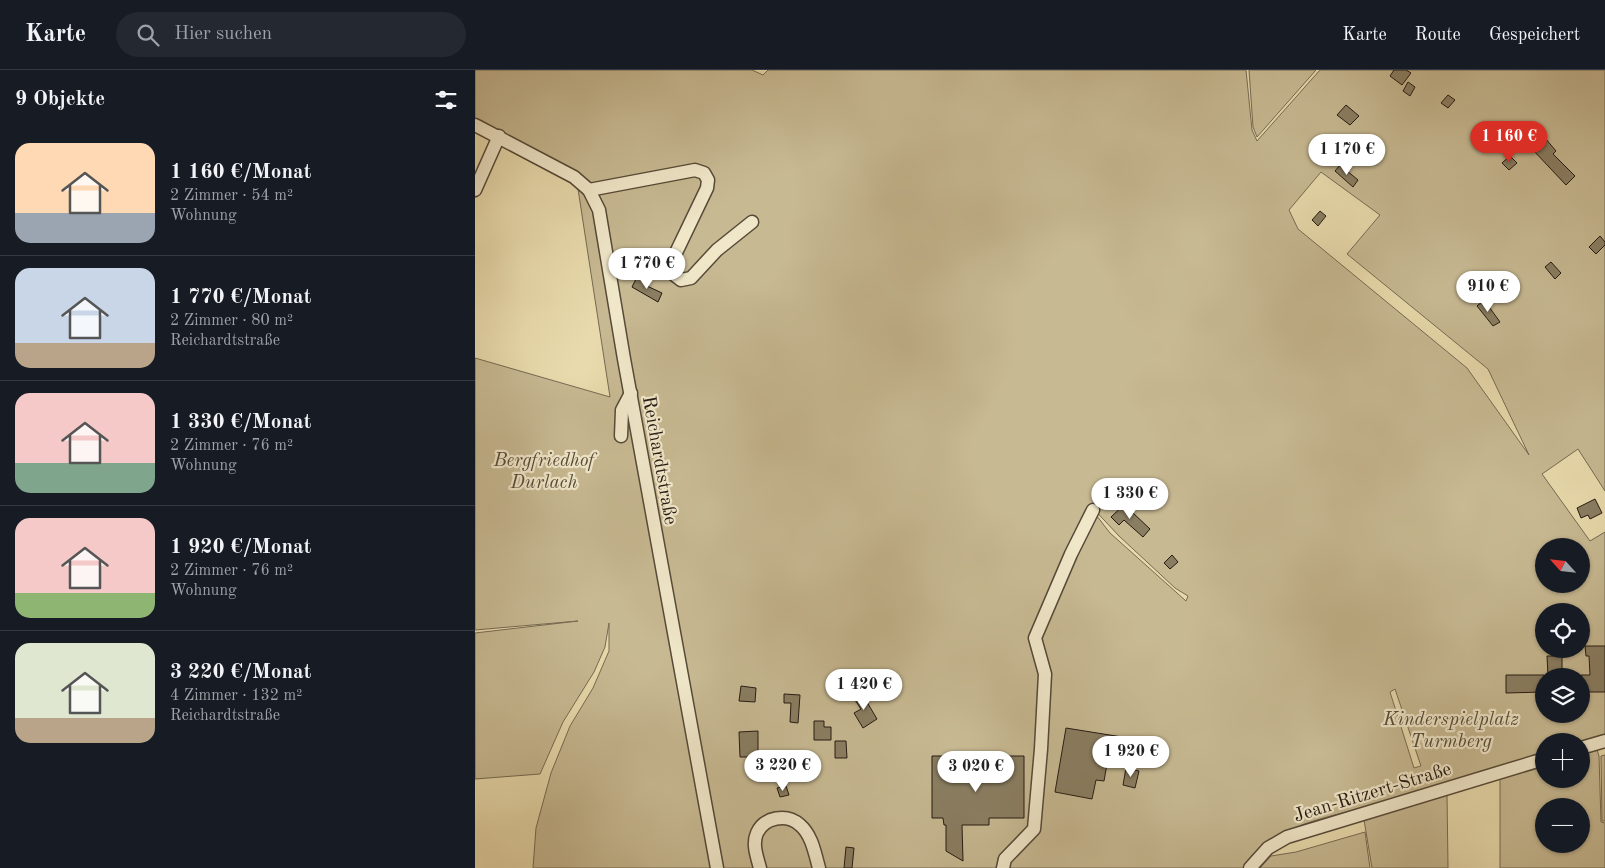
<!DOCTYPE html>
<html lang="de">
<head>
<meta charset="utf-8">
<style>
	:root { --surface:#171b24; --page:#242831; --text:#f1f3f6; --muted:#9ea1a6; --line:#363941; --accent:#d93025 }
	body { margin:0; font-family:"Old Standard TT",serif; background:var(--page); color:var(--text); height:100vh; display:flex; flex-direction:column; font-size:19px; white-space:nowrap }
	* { box-sizing:border-box; margin:0 }
	p { font-size:16px; color:var(--muted) }
	.icon { flex:none; width:28px; height:28px; fill:none; stroke:currentColor; stroke-width:2; stroke-linecap:round; stroke-linejoin:round }
	.map { position:relative; flex:1; overflow:hidden }
	.details { display:flex; flex-direction:column; background:var(--surface); width:475px }
	.details>* { flex:none }
	.needle { width:32px; rotate:297deg }
	.fabs { position:absolute; left:1060px; top:468px; display:grid; gap:10px }
	.fabs a { display:grid; place-items:center; width:55px; height:55px; border-radius:50%; background:var(--surface); box-shadow:0 1px 4px #0004; font-size:25px }
	.price { position:absolute; translate:-50% -42px; padding:0 11px; border-radius:18px; background:#fff; color:#222; font-size:16px; line-height:32px; filter:drop-shadow(0 1px 2px #0008) }
	.price::after { content:''; position:absolute; left:50%; top:30px; width:15px; height:11px; margin-left:-8px; background:inherit; clip-path:polygon(0 0,100% 0,50% 100%) }
	.price.selected { background:var(--accent); color:#fff }
	ul { padding:0; list-style:none }
	li { display:flex; align-items:center; gap:15px; height:125px; padding:0 15px }
	li+li { border-top:1px solid var(--line) }
	li span { display:grid; place-items:center; flex:none; width:140px; height:100px; border-radius:15px; color:#555 }
	li>.icon { margin-inline-start:auto }
	span .icon { width:60px; height:60px; fill:#fffc; stroke-width:1 }
	li b { font-size:21px }
	h2 { display:flex; justify-content:space-between; align-items:center; height:60px; padding:0 15px; font-size:21px }
	header { display:flex; align-items:center; gap:30px; box-sizing:border-box; height:70px; padding:0 25px; background:var(--surface); border-bottom:1px solid var(--line) }
	header strong { font-size:24px }
	nav { display:flex; gap:28px; margin-inline-start:auto; font-size:18px }
	.search { width:350px; height:45px; background:var(--page); display:flex; align-items:center; gap:12px; box-sizing:border-box; padding:0 18px; border-radius:28px; color:var(--muted); font-size:19px }
	main { display:flex; flex:1; min-height:0 }
	.map>svg:first-child { display:block }
	.green { fill:#c7b992; stroke:#766a52; fill-rule:evenodd }
	.building { fill:#8a7e62; stroke:#251a12 }
	.lines { fill:none; stroke-linecap:round; stroke-linejoin:round }
	.minor-casing { stroke:#564a38; stroke-width:15 }
	.minor { stroke:#f0e7c9; stroke-width:12 }
	.labels { text-anchor:middle; stroke-width:4.5; stroke-linejoin:round; paint-order:stroke }
	.park-label { font-size:19px; font-style:italic; fill:#564a38; stroke:#f0e7c9 }
	.street-label { font-size:19px; fill:#251a12; stroke:#f0e7c9 }
</style>
</head>
<body>
<header>
<strong>Karte</strong>
<div class="search"><svg class="icon" aria-label="search" viewBox="0 0 24 24"><circle cx="10" cy="10" r="6"/><path d="M15 15l6 6"/></svg>Hier suchen</div>
<nav><a>Karte</a><a>Route</a><a>Gespeichert</a></nav>
</header>
<main>
<section class="details">
<h2>9 Objekte<svg class="icon" aria-label="filters" viewBox="0 0 24 24"><path d="M4 7h16M4 17h16"/><circle cx="9" cy="7" r="2"/><circle cx="15" cy="17" r="2"/></svg></h2>
<ul>
<li><span style="background:linear-gradient(#ffd9b3 70%,#9aa5b1 0)"><svg class="icon" aria-label="home" viewBox="0 0 24 24"><path d="M3 11l9-7 9 7M6 9v11h12V9"/></svg></span><div><b>1 160 €/Monat</b><p>2 Zimmer · 54 m²</p><p>Wohnung</p></div></li>
<li><span style="background:linear-gradient(#c9d6e8 75%,#b9a48a 0)"><svg class="icon" aria-label="home" viewBox="0 0 24 24"><path d="M3 11l9-7 9 7M6 9v11h12V9"/></svg></span><div><b>1 770 €/Monat</b><p>2 Zimmer · 80 m²</p><p>Reichardtstraße</p></div></li>
<li><span style="background:linear-gradient(#f6c9c9 70%,#7fa58c 0)"><svg class="icon" aria-label="home" viewBox="0 0 24 24"><path d="M3 11l9-7 9 7M6 9v11h12V9"/></svg></span><div><b>1 330 €/Monat</b><p>2 Zimmer · 76 m²</p><p>Wohnung</p></div></li>
<li><span style="background:linear-gradient(#f6c9c9 75%,#8fb573 0)"><svg class="icon" aria-label="home" viewBox="0 0 24 24"><path d="M3 11l9-7 9 7M6 9v11h12V9"/></svg></span><div><b>1 920 €/Monat</b><p>2 Zimmer · 76 m²</p><p>Wohnung</p></div></li>
<li><span style="background:linear-gradient(#dfe7d0 75%,#b9a48a 0)"><svg class="icon" aria-label="home" viewBox="0 0 24 24"><path d="M3 11l9-7 9 7M6 9v11h12V9"/></svg></span><div><b>3 220 €/Monat</b><p>4 Zimmer · 132 m²</p><p>Reichardtstraße</p></div></li>
</ul>
</section>
<div class="map">
<svg width="1130" height="798" viewBox="0 0 1130 798">
	<rect width="100%" height="100%" fill="#e8daac"/>
	<filter id="stains"><feTurbulence type="fractalNoise" baseFrequency=".004" numOctaves="4"/><feColorMatrix values="0 0 0 0 .2 0 0 0 0 .09 0 0 0 0 .02 0 0 0 .5 -.17"/></filter>
	<radialGradient id="worn" r=".72"><stop offset=".6" stop-color="#630" stop-opacity="0"/><stop offset="1" stop-color="#630" stop-opacity=".3"/></radialGradient>
	<!-- green -->
	<g class="green">
		<path d="M0,0H277L288,5L293,0H771L777,60L782,71L845,0H1130V421L1103,379L1067,404L1115,471L1130,462V666L1119,670L1124,686L1126,752L1130,753V798H1025V709L972,723L973,798H897L887,738C849,748 805,756 776,786L782,798H58L61,758L76,703L95,656L118,618L134,581V553L130,577L119,602L88,652L65,704L0,709V563L103,551L0,560V288L135,327L103,119L94,112L18,72L0,60ZM846,102L905,145L872,184L1013,299L1054,385L992,298L823,159L814,140ZM615,435L644,466L700,518L713,526L711,531L635,463L615,437ZM1069,476H1106V514H1069ZM1069,541H1106V579H1069ZM1069,606H1106V644H1069ZM920,619L946,696L939,698L915,622ZM1069,671H1106V709H1069ZM1069,736H1106V774H1069Z"/>
		<path d="M774,0H841L782,67L778,57Z"/>
		<path d="M1130,685V751H1127L1126,686Z"/>
		<path d="M890,762L895,798H785L796,786L821,782Z"/>
	</g>
	<!-- building -->
	<g class="building">
		<path d="M919,0H931L936,3L927,15L915,6Z"/>
		<path d="M933,12L940,17L935,26L928,21Z"/>
		<path d="M973,25L980,30L973,38L966,33Z"/>
		<path d="M871,35L884,46L875,55L862,45Z"/>
		<path d="M1070,68L1081,81L1078,84L1100,106L1091,115L1057,79Z"/>
		<path d="M1035,86L1042,93L1034,100L1027,93Z"/>
		<path d="M865,95L883,110L878,117L860,101Z"/>
		<path d="M845,141L851,146L843,156L837,150Z"/>
		<path d="M1125,166L1130,172V175L1121,184L1114,177Z"/>
		<path d="M1076,192L1086,203L1080,209L1070,197Z"/>
		<path d="M162,207L173,213L172,216L187,223L183,232L157,217Z"/>
		<path d="M1009,230L1025,252L1018,256L1002,236Z"/>
		<path d="M1120,429L1127,443L1115,449L1113,445L1106,448L1102,438Z"/>
		<path d="M651,433L658,441L657,442L675,459L668,467L649,450L644,455L636,447Z"/>
		<path d="M697,485L703,492L695,499L689,493Z"/>
		<path d="M1110,576H1130V622H1106V605H1115L1114,586H1111Z"/>
		<path d="M1072,586H1087V606H1073Z"/>
		<path d="M1031,605H1069V622L1031,623Z"/>
		<path d="M266,616L281,618L280,632L264,631Z"/>
		<path d="M386,622L402,649L388,658L379,643L386,639L378,627Z"/>
		<path d="M309,624L325,625L323,653L315,652L316,633H309Z"/>
		<path d="M339,651H349V657H356V670H339Z"/>
		<path d="M591,658L647,667L642,696L632,694L629,711L621,710L617,729L580,722Z"/>
		<path d="M283,661V687H265L264,662Z"/>
		<path d="M360,671H371L372,688H360Z"/>
		<path d="M457,686H549V748H514V755H487L488,791L471,781V755H469L468,748H457Z"/>
		<path d="M651,698L664,701L660,718L648,715Z"/>
		<path d="M311,716L314,725L305,727L302,718Z"/>
		<path d="M371,777L379,778L377,798H369Z"/>
	</g>
	<g class="lines">
		<defs>
			<g id="minor">
				<path d="M0,55L99,107L114,120L124,140L149,289L242,798"/>
				<path d="M0,120L24,66"/>
				<path d="M114,120L220,100L229,103L233,110L232,118L197,191V203L206,210L216,208L242,180L277,152"/>
				<path d="M146,366L147,340L156,323"/>
				<path d="M1106,678L1130,671"/>
				<path d="M285,798C282,787 277,774 282,763C289,747 312,743 325,755C337,765 340,784 344,798"/>
				<path d="M528,798L530,789L559,759L566,679L570,604L560,568L596,484L618,440"/>
				<path d="M775,798L793,778L812,767L1069,689"/>
			</g>
		</defs>
		<!-- minor casing -->
		<use href="#minor" class="minor-casing"/>
		<!-- minor -->
		<use href="#minor" class="minor"/>
	</g>
	<g class="labels">
		<!-- park labels -->
		<g class="park-label">
			<text x="69" y="396">Bergfriedhof<tspan x="69" dy="22">Durlach</tspan></text>
			<text x="976" y="655">Kinderspielplatz<tspan x="976" dy="22">Turmberg</tspan></text>
		</g>
		<!-- street labels -->
		<g class="street-label">
			<text transform="translate(186 390) rotate(80)" y="7">Reichardtstraße</text>
			<text transform="translate(897 721) rotate(-17)" y="7">Jean-Ritzert-Straße</text>
		</g>
	</g>
	<rect width="100%" height="100%" filter="url(#stains)"/>
	<rect width="100%" height="100%" fill="url(#worn)"/>
</svg>
<div class="fabs">
<a><svg class="needle" viewBox="-14 -14 28 28"><path d="M0-13l5 13h-10z" fill="#e53935"/><path d="M0 13l5-13h-10z" fill="#9ea1a6"/></svg></a>
<a><svg class="icon" aria-label="locate" viewBox="0 0 24 24"><circle cx="12" cy="12" r="6"/><path d="M12 2v4M12 18v4M2 12h4M18 12h4"/></svg></a>
<a><svg class="icon" aria-label="layers" viewBox="0 0 24 24"><path d="M12 4l9 5-9 5-9-5zM3 14l9 5 9-5"/></svg></a>
<a>+</a>
<a>−</a>
</div>
<b class="price selected" style="left:1034px;top:93px">1 160 €</b>
<b class="price" style="left:872px;top:106px">1 170 €</b>
<b class="price" style="left:172px;top:220px">1 770 €</b>
<b class="price" style="left:1013px;top:243px">910 €</b>
<b class="price" style="left:655px;top:450px">1 330 €</b>
<b class="price" style="left:389px;top:641px">1 420 €</b>
<b class="price" style="left:656px;top:708px">1 920 €</b>
<b class="price" style="left:308px;top:722px">3 220 €</b>
<b class="price" style="left:501px;top:723px">3 020 €</b>
</div>
</main>
</body>
</html>
